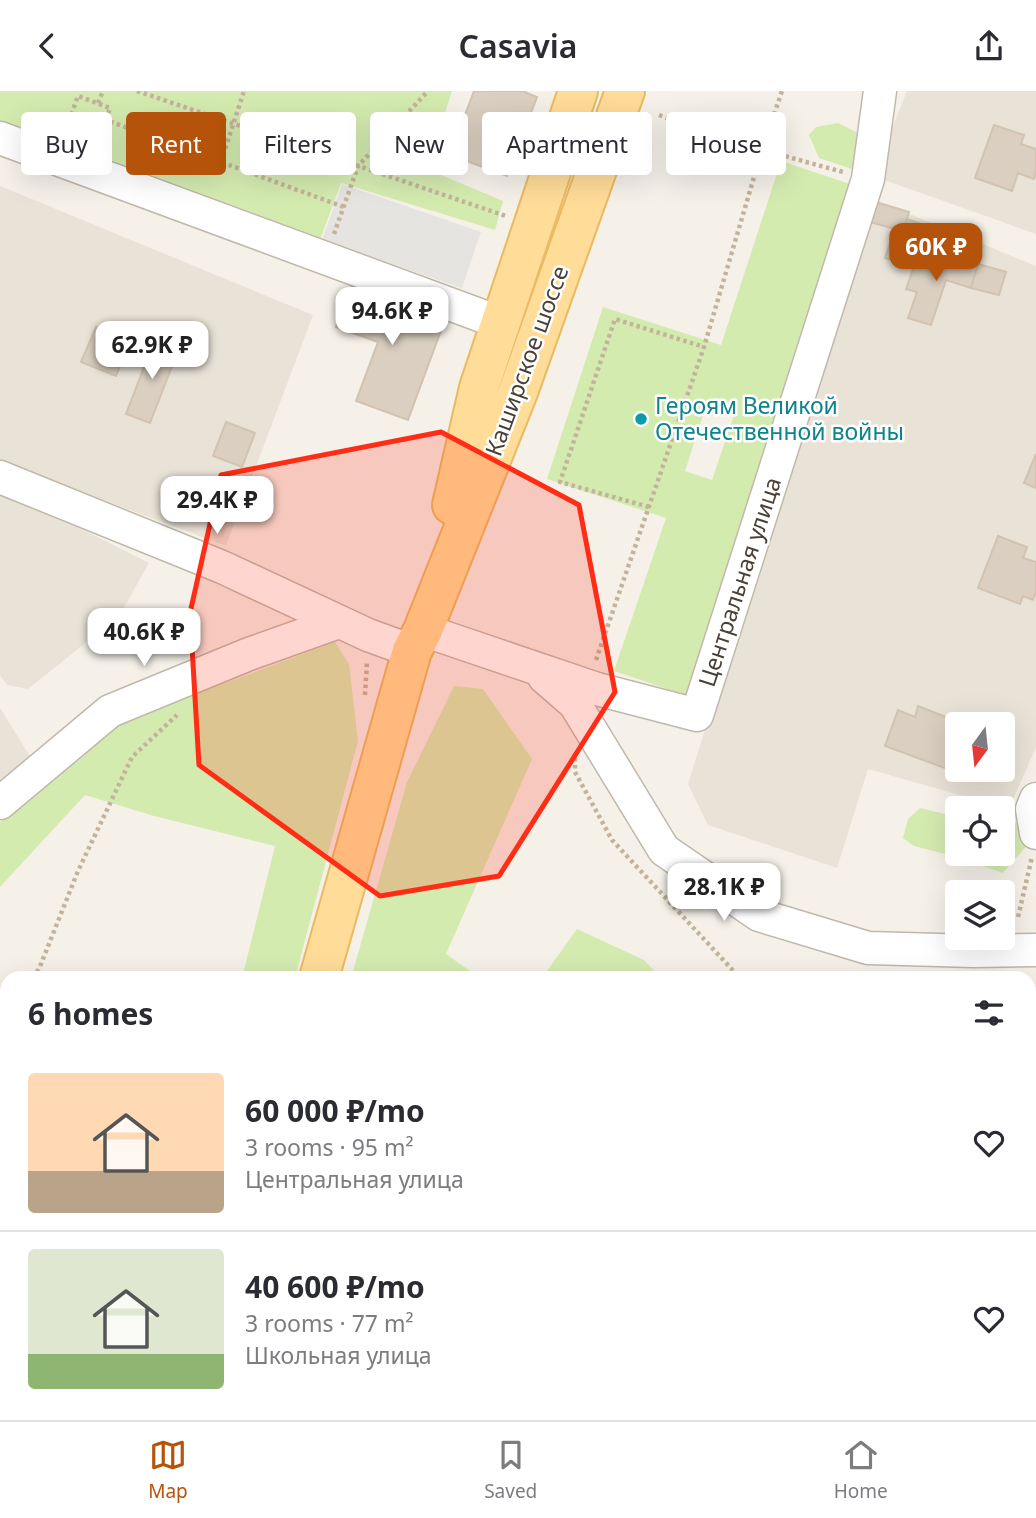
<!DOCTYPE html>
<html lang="en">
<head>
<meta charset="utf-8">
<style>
	:root { --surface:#fff; --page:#f2f2f3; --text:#2b2b33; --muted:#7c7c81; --line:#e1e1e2; --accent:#b45309 }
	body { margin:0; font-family:"Noto Sans",sans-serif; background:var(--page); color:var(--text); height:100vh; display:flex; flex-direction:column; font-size:26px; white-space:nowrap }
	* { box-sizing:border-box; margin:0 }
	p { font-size:23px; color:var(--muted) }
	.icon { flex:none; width:38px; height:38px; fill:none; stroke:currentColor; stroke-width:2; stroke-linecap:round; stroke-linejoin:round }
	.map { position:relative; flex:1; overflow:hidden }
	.drawer { position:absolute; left:0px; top:880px; width:1036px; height:450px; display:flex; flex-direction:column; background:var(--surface); border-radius:21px 21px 0 0; box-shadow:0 7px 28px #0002 }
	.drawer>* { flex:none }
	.guide { position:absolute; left:21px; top:21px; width:994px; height:63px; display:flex; gap:14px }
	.needle { width:46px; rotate:195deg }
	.tools { position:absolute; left:945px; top:621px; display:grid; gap:14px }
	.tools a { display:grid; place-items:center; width:70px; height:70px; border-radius:7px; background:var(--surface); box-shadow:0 7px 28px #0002; font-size:35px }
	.price { position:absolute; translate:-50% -60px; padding:0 16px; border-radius:14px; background:#fff; color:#222; font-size:23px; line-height:46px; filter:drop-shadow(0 2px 4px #0008) }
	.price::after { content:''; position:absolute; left:50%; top:42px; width:21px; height:16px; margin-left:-10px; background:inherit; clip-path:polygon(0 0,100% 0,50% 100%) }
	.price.current { background:var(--accent); color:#fff }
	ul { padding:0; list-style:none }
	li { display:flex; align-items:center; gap:21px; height:175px; padding:0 28px }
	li+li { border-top:2px solid var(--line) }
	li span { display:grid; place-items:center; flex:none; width:196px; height:140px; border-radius:7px; color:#555 }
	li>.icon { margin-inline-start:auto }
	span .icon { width:84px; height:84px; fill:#fffc; stroke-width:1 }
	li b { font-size:30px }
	h2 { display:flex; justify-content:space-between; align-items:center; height:84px; padding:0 28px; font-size:30px }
	.chip { padding:0 24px; border-radius:7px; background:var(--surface); box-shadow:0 7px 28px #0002; font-size:24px; line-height:63px }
	.chip.current { background:var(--accent); color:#fff }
	header { display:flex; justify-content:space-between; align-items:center; height:91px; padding:0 28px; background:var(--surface); font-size:32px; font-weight:600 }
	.menu { display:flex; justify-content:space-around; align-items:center; height:98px; border-top:2px solid var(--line); background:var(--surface); font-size:19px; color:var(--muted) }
	.menu a { display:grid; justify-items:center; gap:4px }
	.menu .current { color:var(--accent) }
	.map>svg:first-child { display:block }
	.residential { fill:#e9e2d7; fill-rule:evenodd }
	.green { fill:#d4ebb0; fill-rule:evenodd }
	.parking { fill:#e6e4e0 }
	.water { fill:#a3d7f4 }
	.building { fill:#dacfc0; stroke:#d2c3b0; stroke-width:2 }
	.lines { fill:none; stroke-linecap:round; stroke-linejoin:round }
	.minor-casing { stroke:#c1b8ab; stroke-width:35 }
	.major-casing { stroke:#eaba62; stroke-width:42 }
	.path { stroke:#c4b39b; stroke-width:4.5; stroke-dasharray:3.5 3.5; stroke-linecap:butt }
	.minor { stroke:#fff; stroke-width:32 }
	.major { stroke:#ffdc98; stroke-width:38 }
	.marked { fill:#ff2c16; fill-opacity:0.2; stroke:#ff2c16; stroke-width:5; stroke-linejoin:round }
	.culture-dot { fill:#0f9aa8; stroke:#fff; stroke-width:2.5 }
	.labels { text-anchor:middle; stroke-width:5; stroke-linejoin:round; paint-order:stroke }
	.street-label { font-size:23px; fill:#494137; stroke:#fff }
	.culture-label { font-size:23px; fill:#0d838f; stroke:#fff; text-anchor:start }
</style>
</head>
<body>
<header><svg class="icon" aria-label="back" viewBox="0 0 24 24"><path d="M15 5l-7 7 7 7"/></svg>Casavia<svg class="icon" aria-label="share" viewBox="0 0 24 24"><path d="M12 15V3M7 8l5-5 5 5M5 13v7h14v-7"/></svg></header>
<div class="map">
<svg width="1036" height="1329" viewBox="0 0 1036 1329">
	<rect width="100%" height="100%" fill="#f5f1e9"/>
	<!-- residential -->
	<g class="residential">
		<path d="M907,0H1036V143L873,85Z"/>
		<path d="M0,95L313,224L226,455L0,370Z"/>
		<path d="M871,107L1036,175V656L1009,718L868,678L837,777L708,734L688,693ZM957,634H1003V679H957Z"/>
		<path d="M0,397L149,472L119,525L28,598L7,594L0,584Z"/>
		<path d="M0,617L31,667L0,694Z"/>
	</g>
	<!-- green -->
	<g class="green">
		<path d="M0,0H452L427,78L503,110L495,139L341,92L320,149L0,34Z"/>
		<path d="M838,32L856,41C860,57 865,65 852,78L819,67L809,44L816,36Z"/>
		<path d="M781,70L853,94L738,459L685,604L614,580L666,427L547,388L603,216L721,254ZM708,309L736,318L712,389L685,380Z"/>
		<path d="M335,551L349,573L358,650L295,887H242L275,755L154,725L85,704L0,796V731L105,637Z"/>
		<path d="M454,595L483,598L532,668L446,863L480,887H351L407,691Z"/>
		<path d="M920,717L957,726V763H1003V732L1023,731L1028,753L1003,782L953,765L914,755L903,747L908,728Z"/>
		<path d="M577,838L644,869L661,887H542Z"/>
		<path d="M880,1323H981L995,1329H899Z"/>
	</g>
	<!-- parking -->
	<path class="parking" d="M342,93L481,141L462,197L322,149Z"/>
	<!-- water -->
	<path class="water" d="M0,1214H7V1323H763L778,1329H0Z"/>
	<!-- building -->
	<g class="building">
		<path d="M474,0H522L537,6L507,85L450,64Z"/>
		<path d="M994,34L1024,44L1021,53L1036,58V81L1034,88L1018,82L1012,100L975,87Z"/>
		<path d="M872,110L909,121L903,140L866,130Z"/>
		<path d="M907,128L930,136L923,160L915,158L910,174L885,167L895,138L903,140Z"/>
		<path d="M945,163L978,173L971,197L946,189L931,234L908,227L917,201L906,198L918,164L942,172Z"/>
		<path d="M978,173L1006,181L999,204L971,197Z"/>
		<path d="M353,191L446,226L408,329L356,310L378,251L336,236Z"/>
		<path d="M96,236L130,251L116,285L81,271Z"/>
		<path d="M155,248L179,257L150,332L126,323Z"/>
		<path d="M226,331L255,342L242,376L213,365Z"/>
		<path d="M1036,363V397L1024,392Z"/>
		<path d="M998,445L1027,456L1023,467L1036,471V500L1033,509L1023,505L1020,513L978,497Z"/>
		<path d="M918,615L956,630L951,643L957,645V669L953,680L885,655L898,619L915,626Z"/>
	</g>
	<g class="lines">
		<defs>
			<g id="minor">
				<path d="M0,47L501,232"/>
				<path d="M0,386L222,476L368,544L412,560"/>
				<path d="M423,539L597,598L697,624L868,88L880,0"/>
				<path d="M544,586L575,613L664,759L759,824L868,857L974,860L1036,859"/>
				<path d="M1036,708L1032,718L1036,742"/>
				<path d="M0,712L110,620L249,563L339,531"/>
			</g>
			<g id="major">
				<path d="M452,414L479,297L578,0"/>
				<path d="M319,887L412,560L423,539L518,301L625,0"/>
				<path d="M196,1329L198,1323"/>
			</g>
		</defs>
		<!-- minor casing -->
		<use href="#minor" class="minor-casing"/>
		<!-- major casing -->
		<use href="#major" class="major-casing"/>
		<!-- path -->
		<g class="path">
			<path d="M137,0L506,125"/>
			<path d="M98,12L103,0"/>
			<path d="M659,24C719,48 781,64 843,81"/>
			<path d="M106,29L110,17L78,5L69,30L101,42L106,29L344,116"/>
			<path d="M221,71L244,0"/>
			<path d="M334,143L358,75L428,0"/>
			<path d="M649,416L560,391L615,228L704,256"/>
			<path d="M596,569L704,256L762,59L782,0"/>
			<path d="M365,604L367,571"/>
			<path d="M575,667V681L612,749L740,887"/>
			<path d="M1018,826L1032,766"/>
			<path d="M33,887L39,878L78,780L132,666L177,624"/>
			<path d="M0,945L7,933"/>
			<path d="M0,1096L7,1132"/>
			<path d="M850,1323L871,1329"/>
		</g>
		<!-- minor -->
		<use href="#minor" class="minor"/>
		<!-- major -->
		<use href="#major" class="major"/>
	</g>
	<!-- marked area -->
	<path class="marked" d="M441,341L579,414L615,601L499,785L380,805L199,674L190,522L221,384Z"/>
	<!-- markers -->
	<circle class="culture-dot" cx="641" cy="328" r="7"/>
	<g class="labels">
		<!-- street labels -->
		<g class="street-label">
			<text transform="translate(527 270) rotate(-70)" y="8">Каширское шоссе</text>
			<text transform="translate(740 491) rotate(-72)" y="8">Центральная улица</text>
		</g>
		<!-- culture labels -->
		<g class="culture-label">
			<text x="655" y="323">Героям Великой<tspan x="655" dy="26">Отечественной войны</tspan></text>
		</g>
	</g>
</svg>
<div class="tools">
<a><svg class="needle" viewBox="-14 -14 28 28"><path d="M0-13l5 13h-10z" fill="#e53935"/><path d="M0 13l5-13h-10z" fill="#7c7c81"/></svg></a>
<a><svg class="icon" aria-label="locate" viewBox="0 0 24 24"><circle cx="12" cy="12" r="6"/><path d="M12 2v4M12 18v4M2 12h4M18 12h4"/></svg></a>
<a><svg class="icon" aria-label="layers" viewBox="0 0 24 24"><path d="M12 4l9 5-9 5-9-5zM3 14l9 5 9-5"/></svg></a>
</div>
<b class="price current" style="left:936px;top:192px">60K ₽</b>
<b class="price" style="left:392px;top:256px">94.6K ₽</b>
<b class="price" style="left:152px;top:290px">62.9K ₽</b>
<b class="price" style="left:217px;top:445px">29.4K ₽</b>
<b class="price" style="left:144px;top:577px">40.6K ₽</b>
<b class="price" style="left:724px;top:832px">28.1K ₽</b>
<div class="guide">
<a class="chip">Buy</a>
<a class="chip current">Rent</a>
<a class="chip">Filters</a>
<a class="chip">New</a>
<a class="chip">Apartment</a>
<a class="chip">House</a>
</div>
<section class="drawer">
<h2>6 homes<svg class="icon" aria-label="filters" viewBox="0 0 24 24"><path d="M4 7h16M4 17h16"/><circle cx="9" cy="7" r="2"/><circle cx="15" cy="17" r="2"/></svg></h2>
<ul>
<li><span style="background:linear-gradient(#ffd9b3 70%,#b9a48a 0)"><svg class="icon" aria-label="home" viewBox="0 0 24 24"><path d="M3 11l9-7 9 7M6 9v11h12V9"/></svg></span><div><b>60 000 ₽/mo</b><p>3 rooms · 95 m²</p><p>Центральная улица</p></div><svg class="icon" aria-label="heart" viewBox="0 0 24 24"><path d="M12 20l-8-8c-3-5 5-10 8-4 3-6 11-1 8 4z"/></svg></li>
<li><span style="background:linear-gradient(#dfe7d0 75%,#8fb573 0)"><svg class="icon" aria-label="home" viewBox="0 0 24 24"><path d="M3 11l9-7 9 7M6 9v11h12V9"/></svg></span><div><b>40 600 ₽/mo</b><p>3 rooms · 77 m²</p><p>Школьная улица</p></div><svg class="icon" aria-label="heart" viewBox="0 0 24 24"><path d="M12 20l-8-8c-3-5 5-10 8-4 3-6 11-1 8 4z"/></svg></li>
</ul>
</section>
</div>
<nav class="menu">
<a class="current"><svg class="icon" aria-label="map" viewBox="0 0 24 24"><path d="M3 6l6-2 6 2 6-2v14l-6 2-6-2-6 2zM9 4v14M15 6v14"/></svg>Map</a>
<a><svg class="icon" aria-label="saved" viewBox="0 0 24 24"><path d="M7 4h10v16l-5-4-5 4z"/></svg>Saved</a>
<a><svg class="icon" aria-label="home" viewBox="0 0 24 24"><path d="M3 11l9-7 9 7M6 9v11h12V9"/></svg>Home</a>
</nav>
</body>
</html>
